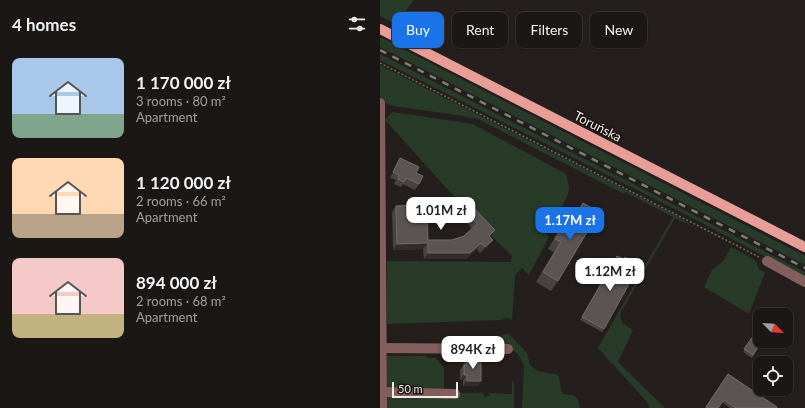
<!DOCTYPE html>
<html lang="en">
<head>
<meta charset="utf-8">
<style>
	:root { --surface:#1b1715; --page:#24201e; --text:#f1f3f6; --muted:#a09fa0; --line:#393634; --accent:#1a73e8 }
	body { margin:0; font-family:Lato,sans-serif; background:var(--page); color:var(--text); height:100vh; display:flex; flex-direction:column; font-size:15px; white-space:nowrap }
	* { box-sizing:border-box; margin:0 }
	p { font-size:13px; color:var(--muted) }
	.icon { flex:none; width:22px; height:22px; fill:none; stroke:currentColor; stroke-width:2; stroke-linecap:round; stroke-linejoin:round }
	.map { position:relative; flex:1; overflow:hidden }
	.panel { display:flex; flex-direction:column; background:var(--surface); width:380px }
	.panel>* { flex:none }
	.guide { position:absolute; left:12px; top:12px; width:353px; height:36px; display:flex; gap:8px }
	.needle { width:26px; rotate:114deg }
	.controls { position:absolute; left:373px; top:308px; display:grid; gap:8px }
	.controls a { display:grid; place-items:center; width:40px; height:40px; border-radius:8px; background:var(--surface); box-shadow:0 1px 3px #0004,0 0 0 1px var(--line); font-size:20px }
	.scale { position:absolute; left:12px; bottom:10px; width:66px; box-sizing:border-box; padding-left:4px; border:2px solid #eeeae8; border-top:0; font-size:11px; line-height:14px; white-space:nowrap; color:#eeeae8; -webkit-text-stroke:3px #1a1513; paint-order:stroke }
	.price { position:absolute; translate:-50% -34px; padding:0 9px; border-radius:8px; background:#fff; color:#222; font-size:13px; line-height:26px; filter:drop-shadow(0 1px 2px #0008) }
	.price::after { content:''; position:absolute; left:50%; top:24px; width:12px; height:9px; margin-left:-6px; background:inherit; clip-path:polygon(0 0,100% 0,50% 100%) }
	.price.selected { background:var(--accent); color:#fff }
	ul { padding:0; list-style:none }
	li { display:flex; align-items:center; gap:12px; height:100px; padding:0 12px }
	li span { display:grid; place-items:center; flex:none; width:112px; height:80px; border-radius:8px; color:#555 }
	li>.icon { margin-inline-start:auto }
	span .icon { width:48px; height:48px; fill:#fffc; stroke-width:1 }
	li b { font-size:17px }
	h2 { display:flex; justify-content:space-between; align-items:center; height:48px; padding:0 12px; font-size:17px }
	.chip { padding:0 14px; border-radius:8px; background:var(--surface); box-shadow:0 1px 3px #0004,0 0 0 1px var(--line); font-size:14px; line-height:36px }
	.chip.selected { background:var(--accent); color:#fff }
	main { display:flex; flex:1; min-height:0 }
	.map>svg:first-child { display:block }
	.green { fill:#283a28 }
	.lines { fill:none; stroke-linecap:round; stroke-linejoin:round }
	.path { stroke:#6e6a67; stroke-width:1.5; stroke-dasharray:2 2; stroke-linecap:butt }
	.street { stroke:#835e5c; stroke-width:10 }
	.primary { stroke:#e89d97; stroke-width:10 }
	.rail { stroke:#817c7a; stroke-width:2.5; stroke-dasharray:7 7; stroke-linecap:butt }
	.wall { fill:#484340 }
	.shaded-wall { fill:#322d2a }
	.building { fill:#5a5552; stroke:#716c69 }
	.labels { text-anchor:middle; stroke-width:3; stroke-linejoin:round; paint-order:stroke }
	.street-label { font-size:13px; fill:#eeeae8; stroke:#1a1513 }
</style>
</head>
<body>
<main>
<section class="panel">
<h2>4 homes<svg class="icon" aria-label="filters" viewBox="0 0 24 24"><path d="M4 7h16M4 17h16"/><circle cx="9" cy="7" r="2"/><circle cx="15" cy="17" r="2"/></svg></h2>
<ul>
<li><span style="background:linear-gradient(#a9c7e8 70%,#7fa58c 0)"><svg class="icon" aria-label="home" viewBox="0 0 24 24"><path d="M3 11l9-7 9 7M6 9v11h12V9"/></svg></span><div><b>1 170 000 zł</b><p>3 rooms · 80 m²</p><p>Apartment</p></div></li>
<li><span style="background:linear-gradient(#ffd9b3 70%,#b9a48a 0)"><svg class="icon" aria-label="home" viewBox="0 0 24 24"><path d="M3 11l9-7 9 7M6 9v11h12V9"/></svg></span><div><b>1 120 000 zł</b><p>2 rooms · 66 m²</p><p>Apartment</p></div></li>
<li><span style="background:linear-gradient(#f6c9c9 70%,#c2b280 0)"><svg class="icon" aria-label="home" viewBox="0 0 24 24"><path d="M3 11l9-7 9 7M6 9v11h12V9"/></svg></span><div><b>894 000 zł</b><p>2 rooms · 68 m²</p><p>Apartment</p></div></li>
</ul>
</section>
<div class="map">
<svg width="425" height="408" viewBox="0 0 425 408">
	<rect width="100%" height="100%" fill="#241f1c"/>
	<!-- green -->
	<g class="green">
		<path d="M0,0H34L15,24L0,16Z"/>
		<path d="M0,37L425,256V265L0,47Z"/>
		<path d="M0,54L425,272V278L322,223L0,60Z"/>
		<path d="M0,65L299,217L315,228L295,218L241,312C239,324 244,324 253,330L238,362L285,408H270L267,402L218,348L293,217L245,192L244,194L98,119L83,116L13,106L7,104L0,97Z"/>
		<path d="M12,112L93,124L186,174C187,179 189,184 189,190C187,202 172,221 165,232L169,237L149,275L142,268L135,275L132,320L126,318L120,320L7,324V261L131,262L132,256L99,224L5,120Z"/>
		<path d="M351,247L376,261L379,270L385,272L369,314L324,287L332,270L343,261Z"/>
		<path d="M129,334L147,353L150,365L158,371L178,375C181,382 180,389 183,394C195,396 198,394 200,408H142L144,365L138,354L126,345L118,341L121,335Z"/>
		<path d="M7,356H46L47,358H56L64,368V389L10,388L7,386Z"/>
		<path d="M134,381V408H6V401L10,396L80,393H103L105,397L109,396V393L132,394V382Z"/>
	</g>
	<g class="lines">
		<!-- path -->
		<path class="path" d="M0,63L379,257"/>
		<!-- street -->
		<g class="street">
			<path d="M0,103L2,408"/>
			<path d="M387,261L425,282"/>
			<path d="M1,348L128,349"/>
			<path d="M2,392L75,394"/>
		</g>
		<!-- primary -->
		<path class="primary" d="M0,29L425,247"/>
		<!-- rail -->
		<path class="rail" d="M0,50L425,268"/>
	</g>
	<!-- wall -->
	<g class="wall">
		<path d="M20,158L36,173L39,184L35,190L23,184L21,187L14,184L16,180L10,178L17,163Z"/>
		<path d="M203,203L178,281L171,291L156,282L174,252L168,249L177,234L184,224L188,226L196,213Z"/>
		<path d="M16,206L34,210L48,240H72L84,236L92,229L84,219H81L78,216V213L82,207L111,236L110,237L108,246L100,253L97,249L86,259H44L43,249L13,250L12,212Z"/>
		<path d="M237,256L251,264L224,329L222,332L200,320Z"/>
		<path d="M378,329L382,341L372,358L363,352Z"/>
		<path d="M87,359L98,386H83V380H80V370L83,366V364Z"/>
		<path d="M380,373V383L375,380Z"/>
		<path d="M348,374L397,408H350L342,402L338,408H325Z"/>
	</g>
	<!-- shaded-wall -->
	<g class="shaded-wall">
		<path d="M88,213L84,219H81L85,214Z"/>
		<path d="M115,230L111,236L105,242L109,236Z"/>
		<path d="M113,240L108,246L100,253L105,247Z"/>
		<path d="M48,243L43,249L13,250L17,244Z"/>
		<path d="M101,243L97,249L86,259H44L48,253Z"/>
		<path d="M84,375H87L83,380H80Z"/>
		<path d="M87,381H101L98,386H83Z"/>
	</g>
	<!-- building -->
	<g class="building">
		<path d="M20,158L39,167L36,173L43,176L39,184L26,178L24,182L18,179L19,175L13,172Z"/>
		<path d="M88,202L115,230L109,236L113,240L105,247L101,243L90,253H48V243L17,244L16,206L34,205V210H47L48,240H72L84,236L97,224L88,213L85,214L82,210V207Z"/>
		<path d="M203,203L219,212L178,281L163,272L181,242L175,239L184,224L189,227Z"/>
		<path d="M237,256L244,259L245,257L253,261L251,264L258,268L224,329L202,317Z"/>
		<path d="M378,329L380,330V341H382L373,355L364,349Z"/>
		<path d="M390,358L397,363H387Z"/>
		<path d="M87,359H101V381H87V375H84V365H87Z"/>
		<path d="M380,373V379L377,377Z"/>
		<path d="M348,374L397,407V408H356L344,400L338,408H327L326,407Z"/>
	</g>
	<g class="labels">
		<!-- street labels -->
		<g class="street-label">
			<text transform="translate(218 126) rotate(27)" y="5">Toruńska</text>
		</g>
	</g>
</svg>
<div class="controls">
<a><svg class="needle" viewBox="-14 -14 28 28"><path d="M0-13l5 13h-10z" fill="#e53935"/><path d="M0 13l5-13h-10z" fill="#a09fa0"/></svg></a>
<a><svg class="icon" aria-label="locate" viewBox="0 0 24 24"><circle cx="12" cy="12" r="6"/><path d="M12 2v4M12 18v4M2 12h4M18 12h4"/></svg></a>
</div>
<div class="scale">50 m</div>
<b class="price" style="left:61px;top:231px">1.01M zł</b>
<b class="price selected" style="left:190px;top:241px">1.17M zł</b>
<b class="price" style="left:230px;top:292px">1.12M zł</b>
<b class="price" style="left:93px;top:370px">894K zł</b>
<div class="guide">
<a class="chip selected">Buy</a>
<a class="chip">Rent</a>
<a class="chip">Filters</a>
<a class="chip">New</a>
</div>
</div>
</main>
</body>
</html>
